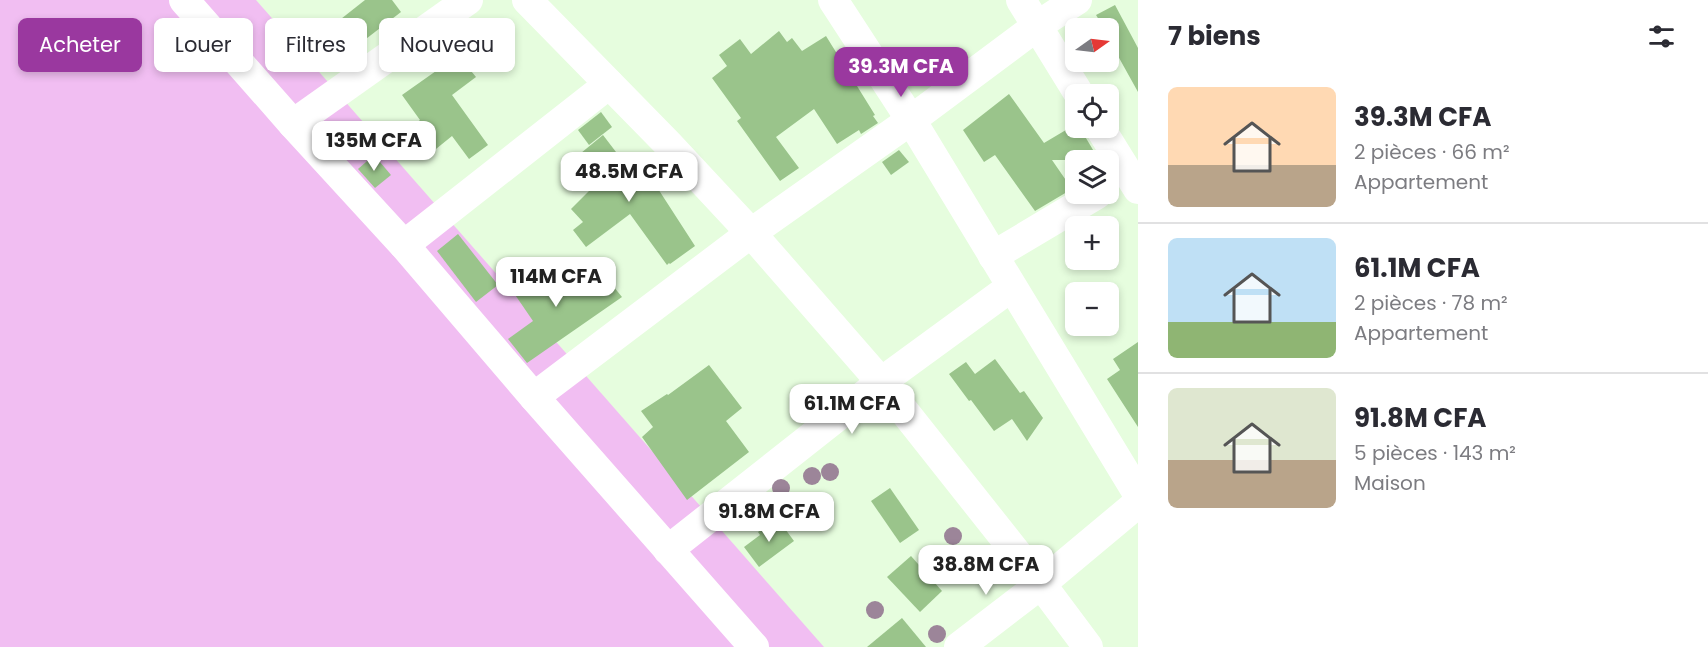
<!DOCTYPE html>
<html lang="fr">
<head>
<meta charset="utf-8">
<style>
	:root { --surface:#fff; --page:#f2f2f3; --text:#2b2b33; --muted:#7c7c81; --line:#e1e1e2; --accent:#9a389f }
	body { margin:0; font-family:Poppins,sans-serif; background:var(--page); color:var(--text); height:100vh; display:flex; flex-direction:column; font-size:22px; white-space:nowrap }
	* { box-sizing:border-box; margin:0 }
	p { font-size:20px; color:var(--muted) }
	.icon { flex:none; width:33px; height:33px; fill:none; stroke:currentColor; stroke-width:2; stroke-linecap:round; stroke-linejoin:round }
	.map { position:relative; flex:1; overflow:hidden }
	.sheet { display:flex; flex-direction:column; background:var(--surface); width:570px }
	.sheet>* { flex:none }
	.hud { position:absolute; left:18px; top:18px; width:570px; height:54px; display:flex; gap:12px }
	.needle { width:39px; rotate:76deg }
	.buttons { position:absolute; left:1065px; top:18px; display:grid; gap:12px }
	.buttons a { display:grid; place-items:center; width:54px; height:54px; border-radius:9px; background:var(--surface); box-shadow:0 3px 9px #0003; font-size:30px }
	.price { position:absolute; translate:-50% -51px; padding:0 14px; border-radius:12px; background:#fff; color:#222; font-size:20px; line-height:39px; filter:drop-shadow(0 2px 3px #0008) }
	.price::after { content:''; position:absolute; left:50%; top:36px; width:18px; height:14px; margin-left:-9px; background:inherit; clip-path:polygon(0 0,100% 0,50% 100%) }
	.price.active { background:var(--accent); color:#fff }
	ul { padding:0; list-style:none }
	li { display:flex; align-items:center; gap:18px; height:150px; padding:0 30px }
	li+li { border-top:2px solid var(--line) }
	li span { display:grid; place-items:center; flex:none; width:168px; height:120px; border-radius:9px; color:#555 }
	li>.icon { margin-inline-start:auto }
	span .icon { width:72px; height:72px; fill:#fffc; stroke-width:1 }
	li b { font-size:26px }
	h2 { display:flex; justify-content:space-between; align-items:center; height:72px; padding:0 30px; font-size:26px }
	.chip { padding:0 21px; border-radius:9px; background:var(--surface); box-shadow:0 3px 9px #0003; font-size:21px; line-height:54px }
	.chip.active { background:var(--accent); color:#fff }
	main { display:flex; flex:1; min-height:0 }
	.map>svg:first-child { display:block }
	.green { fill:#f1bef2 }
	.building { fill:#9ac48b }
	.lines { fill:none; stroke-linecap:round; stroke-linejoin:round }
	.minor { stroke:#fff; stroke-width:30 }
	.tree { fill:#9c8599 }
</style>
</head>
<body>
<main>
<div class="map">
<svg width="1138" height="647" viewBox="0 0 1138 647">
	<rect width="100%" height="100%" fill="#e6fdde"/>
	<!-- green -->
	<path class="green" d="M0,0H256L824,647H0Z"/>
	<!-- building -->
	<g class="building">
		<path d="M365,0H392L401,12L332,65L313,41Z"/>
		<path d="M1115,5L1138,48V92L1108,38V28H1104L1096,15Z"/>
		<path d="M461,30L481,55L467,66L476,77L452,95L488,145L469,159L452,136L431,153L410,128L420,120L402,95L436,71L425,58Z"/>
		<path d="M779,31L787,42L792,38L802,51L826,36L875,115L873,116L878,123L861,134L859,130L837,144L814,109L776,137L799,168L780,181L737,121L741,118L712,78L727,66L719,55L740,39L751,54Z"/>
		<path d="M1009,94L1044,143L1076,124V128H1080L1099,160H1052L1072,189L1035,211L995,155L984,162L963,130Z"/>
		<path d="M601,112L612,127L589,145L578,130Z"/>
		<path d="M603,135L629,169L648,154L663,174L653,181L695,246L670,264L669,263L667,265L630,214L586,247L573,230L583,222L571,209L602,178L581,153Z"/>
		<path d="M899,150L909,162L891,175L882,162Z"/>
		<path d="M374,155L391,175L375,188L358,169Z"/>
		<path d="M458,234L498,285L476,302L437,251Z"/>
		<path d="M515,258L537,291L542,287L552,301L596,265L622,297L527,363L508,339L533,321L498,270Z"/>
		<path d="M1138,342V427L1107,379L1120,370L1113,359Z"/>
		<path d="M995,359L1020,393L1024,391L1043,418L1027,441L1012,419L994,431L971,400L969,401L949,374L966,362L975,374Z"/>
		<path d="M709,365L742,408L726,421L749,452L687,500L642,437L653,427L641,411L667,394L668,395Z"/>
		<path d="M890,488L919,530L900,543L871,501Z"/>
		<path d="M777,518L794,541L759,567L744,547L760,535L758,532Z"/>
		<path d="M911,556L942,591L920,612L887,577Z"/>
		<path d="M902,618L926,647H867Z"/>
	</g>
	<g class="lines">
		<!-- minor -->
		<g class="minor">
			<path d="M184,0L293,124L404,245L534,397L754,647"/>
			<path d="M527,0L668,144L751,233L881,382L1041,584L1088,647"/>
			<path d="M833,0L911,120L1138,494"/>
			<path d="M1021,0L1079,94"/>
			<path d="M293,124L468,0"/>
			<path d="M1100,128L1138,189"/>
			<path d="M404,245L609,84"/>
			<path d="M993,256L1097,194"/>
			<path d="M534,397L751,233L911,120L1037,26L1077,0"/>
			<path d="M668,550L881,382L1011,287"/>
			<path d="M959,647L1041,584L1138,503"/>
		</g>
	</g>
	<!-- trees -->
	<g class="tree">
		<circle cx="830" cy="472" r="9"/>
		<circle cx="812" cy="476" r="9"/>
		<circle cx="781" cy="488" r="9"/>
		<circle cx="953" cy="536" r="9"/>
		<circle cx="875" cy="610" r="9"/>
		<circle cx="937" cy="634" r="9"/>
	</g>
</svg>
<div class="buttons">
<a><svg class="needle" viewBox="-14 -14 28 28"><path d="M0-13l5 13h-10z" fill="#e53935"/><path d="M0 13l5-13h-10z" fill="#7c7c81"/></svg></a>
<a><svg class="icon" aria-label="locate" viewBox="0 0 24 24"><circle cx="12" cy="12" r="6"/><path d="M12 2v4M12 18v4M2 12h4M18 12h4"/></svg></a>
<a><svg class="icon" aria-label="layers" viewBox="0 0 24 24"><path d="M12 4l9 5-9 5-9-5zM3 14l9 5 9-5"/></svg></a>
<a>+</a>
<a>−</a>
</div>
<b class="price active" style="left:901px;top:98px">39.3M CFA</b>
<b class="price" style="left:374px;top:172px">135M CFA</b>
<b class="price" style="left:629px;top:203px">48.5M CFA</b>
<b class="price" style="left:556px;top:308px">114M CFA</b>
<b class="price" style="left:852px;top:435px">61.1M CFA</b>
<b class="price" style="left:769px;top:543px">91.8M CFA</b>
<b class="price" style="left:986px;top:596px">38.8M CFA</b>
<div class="hud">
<a class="chip active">Acheter</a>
<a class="chip">Louer</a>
<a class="chip">Filtres</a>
<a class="chip">Nouveau</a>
</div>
</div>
<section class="sheet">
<h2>7 biens<svg class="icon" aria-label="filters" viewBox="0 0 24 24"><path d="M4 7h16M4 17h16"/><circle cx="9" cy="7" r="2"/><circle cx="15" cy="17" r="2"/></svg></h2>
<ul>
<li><span style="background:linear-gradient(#ffd9b3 65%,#b9a48a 0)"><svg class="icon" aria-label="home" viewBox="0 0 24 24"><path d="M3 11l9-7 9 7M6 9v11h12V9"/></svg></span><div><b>39.3M CFA</b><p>2 pièces · 66 m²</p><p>Appartement</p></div></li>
<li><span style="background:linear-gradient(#bfe0f5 70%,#8fb573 0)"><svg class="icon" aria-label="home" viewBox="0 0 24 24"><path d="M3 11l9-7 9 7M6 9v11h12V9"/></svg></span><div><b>61.1M CFA</b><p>2 pièces · 78 m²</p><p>Appartement</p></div></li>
<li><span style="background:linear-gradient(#dfe7d0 60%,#b9a48a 0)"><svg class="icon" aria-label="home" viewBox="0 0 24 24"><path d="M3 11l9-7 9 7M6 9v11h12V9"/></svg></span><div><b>91.8M CFA</b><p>5 pièces · 143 m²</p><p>Maison</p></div></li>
</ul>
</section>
</main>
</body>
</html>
